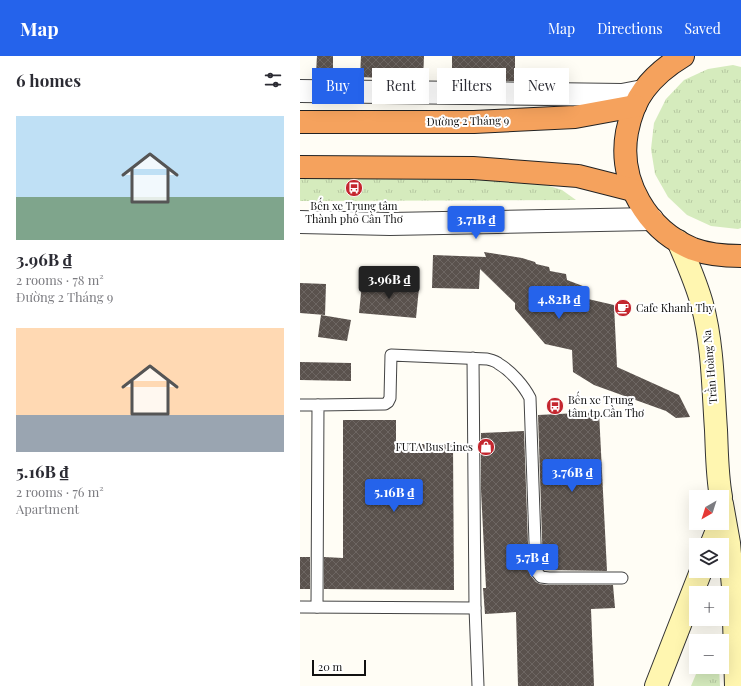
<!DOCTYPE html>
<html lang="en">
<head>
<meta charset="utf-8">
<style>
	:root { --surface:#fff; --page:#f2f2f3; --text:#2b2b33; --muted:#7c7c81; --accent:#2563eb }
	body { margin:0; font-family:"Playfair Display",serif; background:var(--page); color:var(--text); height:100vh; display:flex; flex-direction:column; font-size:15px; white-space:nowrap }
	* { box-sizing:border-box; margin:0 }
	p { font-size:13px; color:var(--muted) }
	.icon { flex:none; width:22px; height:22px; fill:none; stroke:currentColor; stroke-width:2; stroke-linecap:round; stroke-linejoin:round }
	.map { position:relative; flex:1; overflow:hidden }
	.sheet { display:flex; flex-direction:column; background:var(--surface); width:300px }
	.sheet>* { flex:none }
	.top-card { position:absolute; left:12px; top:12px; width:369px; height:36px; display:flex; gap:8px }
	.needle { width:26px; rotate:219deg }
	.buttons { position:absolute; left:389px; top:434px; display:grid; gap:8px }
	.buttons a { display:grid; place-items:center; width:40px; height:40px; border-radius:0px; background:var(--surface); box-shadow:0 4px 16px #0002; font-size:20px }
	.scale { position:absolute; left:12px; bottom:10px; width:54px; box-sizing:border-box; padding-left:4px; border:2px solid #111; border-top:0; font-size:11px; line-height:14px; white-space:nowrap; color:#111; -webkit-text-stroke:3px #fff; paint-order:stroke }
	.price { position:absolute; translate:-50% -34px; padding:0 9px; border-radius:4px; background:var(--accent); color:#fff; font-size:13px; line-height:26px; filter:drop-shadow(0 1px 2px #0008) }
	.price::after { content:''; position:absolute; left:50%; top:24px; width:12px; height:9px; margin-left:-6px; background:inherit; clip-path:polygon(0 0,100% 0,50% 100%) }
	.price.on { background:#222; color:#fff }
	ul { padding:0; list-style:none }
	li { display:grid; align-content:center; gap:8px; height:212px; padding:0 16px }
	li span { display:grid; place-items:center; height:124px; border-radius:0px; color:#555 }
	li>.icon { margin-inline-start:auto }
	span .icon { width:72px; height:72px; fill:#fffc; stroke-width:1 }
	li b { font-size:17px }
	h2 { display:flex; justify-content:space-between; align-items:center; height:48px; padding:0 16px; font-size:17px }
	.pill { padding:0 14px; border-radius:0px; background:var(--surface); box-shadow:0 4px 16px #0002; font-size:14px; line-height:36px }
	.pill.on { background:var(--accent); color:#fff }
	header { display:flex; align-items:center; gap:24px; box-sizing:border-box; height:56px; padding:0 20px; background:var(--accent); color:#fff }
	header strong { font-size:19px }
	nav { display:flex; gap:22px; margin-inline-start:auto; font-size:14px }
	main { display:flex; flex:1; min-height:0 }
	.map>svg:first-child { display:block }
	.grass { fill:url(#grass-tufts) }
	.building { fill:url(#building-cross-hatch) }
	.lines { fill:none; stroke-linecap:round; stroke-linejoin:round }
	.lane-casing { stroke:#444; stroke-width:13 }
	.street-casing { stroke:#444; stroke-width:24 }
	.secondary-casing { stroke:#333; stroke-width:24 }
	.highway-casing { stroke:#222; stroke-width:24 }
	.lane { stroke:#fff; stroke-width:11 }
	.street { stroke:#fff; stroke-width:22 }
	.secondary { stroke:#fff6b0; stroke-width:22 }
	.highway { stroke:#f5a25d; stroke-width:22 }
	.labels { text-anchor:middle; stroke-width:4; stroke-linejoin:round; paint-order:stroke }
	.street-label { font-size:11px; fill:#111; stroke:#fff }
	.poi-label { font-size:11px; fill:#111; stroke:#fff; text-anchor:start }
</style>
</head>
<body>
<header>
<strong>Map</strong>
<nav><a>Map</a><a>Directions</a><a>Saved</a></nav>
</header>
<main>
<section class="sheet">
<h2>6 homes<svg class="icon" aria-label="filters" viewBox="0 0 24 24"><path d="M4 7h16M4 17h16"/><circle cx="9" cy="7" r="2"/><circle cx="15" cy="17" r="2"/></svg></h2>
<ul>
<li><span style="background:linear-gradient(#bfe0f5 65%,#7fa58c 0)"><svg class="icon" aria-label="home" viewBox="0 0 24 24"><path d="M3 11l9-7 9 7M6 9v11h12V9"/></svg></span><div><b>3.96B ₫</b><p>2 rooms · 78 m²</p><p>Đường 2 Tháng 9</p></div></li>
<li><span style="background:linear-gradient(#ffd9b3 70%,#9aa5b1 0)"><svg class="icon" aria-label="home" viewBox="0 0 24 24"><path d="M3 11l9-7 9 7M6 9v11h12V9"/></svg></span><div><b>5.16B ₫</b><p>2 rooms · 76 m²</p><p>Apartment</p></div></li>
</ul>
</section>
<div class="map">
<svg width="441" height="630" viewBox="0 0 441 630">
	<defs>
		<pattern id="grass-tufts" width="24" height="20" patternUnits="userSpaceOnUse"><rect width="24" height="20" fill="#d5ebbd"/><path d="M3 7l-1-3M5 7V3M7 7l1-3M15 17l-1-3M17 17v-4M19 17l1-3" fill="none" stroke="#b6c8a1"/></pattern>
		<pattern id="building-cross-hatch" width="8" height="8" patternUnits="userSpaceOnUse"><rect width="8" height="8" fill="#5a524d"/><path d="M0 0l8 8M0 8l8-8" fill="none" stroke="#6d6662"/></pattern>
	</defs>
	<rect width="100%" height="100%" fill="#fffdf5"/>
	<!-- grass -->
	<g class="grass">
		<path d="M433,9L441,11V172L438,173L411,170L387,159L368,141L355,118L351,93L354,67L366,43L384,24L408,13Z"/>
		<path d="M0,121L204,124L246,129L262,134L276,144L0,145Z"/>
		<path d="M399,611H419L420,630H391Z"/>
	</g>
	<!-- building -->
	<g class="building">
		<path d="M17,0H33V18L16,17Z"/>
		<path d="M61,0H124L123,24L82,21V22L60,21Z"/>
		<path d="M152,0H215V25L152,24Z"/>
		<path d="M184,196L222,202L235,206L236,208L249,211L250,215L266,218L267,224L288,232V243L314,249L317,311L379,339L390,361L376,362L366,355L294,329L273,316L272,294L245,288L215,253V247L180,213L179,233L132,232L133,199L186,201Z"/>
		<path d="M0,227L26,228L25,259L0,257Z"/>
		<path d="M62,227L119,232L116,262L59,257Z"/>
		<path d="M21,259L51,264L47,285L18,281Z"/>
		<path d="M0,306L51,307V325L0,324Z"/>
		<path d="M299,356L307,515L245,514L243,512L238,359Z"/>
		<path d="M43,364H96V388H153L154,534L24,533V501L43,502Z"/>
		<path d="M224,375L229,515L230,519L236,526L240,528L248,529H313L315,552L291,553L294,630H218L216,556L185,558L183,532H186L181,434V377Z"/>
		<rect x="0" y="501" width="10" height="32"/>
	</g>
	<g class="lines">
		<defs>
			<g id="lane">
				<path d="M173,302L175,552L178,630"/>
				<path d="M0,349H18"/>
				<path d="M0,551L175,552"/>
				<path d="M17,551L18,349L85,348L88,346L90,342L91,299L187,303C191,304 196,305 199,308C211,315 224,330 230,342L236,515L241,521L249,522H322"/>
			</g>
			<g id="street">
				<path d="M0,35L322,39L343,35"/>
				<path d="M0,166L90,168L352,163"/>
			</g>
			<g id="secondary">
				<path d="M378,185C387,206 396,226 402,248C413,289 413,332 416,374C417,396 417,419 421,441"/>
				<path d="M422,448L429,487L433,531L436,630"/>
				<path d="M411,489L420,467"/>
				<path d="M356,630L401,515"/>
			</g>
			<g id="highway">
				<path d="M383,0C368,9 355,19 344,34C335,46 330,61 327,76C318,125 347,174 393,193C409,199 425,200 441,200"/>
				<path d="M0,66H174L275,61L335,50"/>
				<path d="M0,111L173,112L278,120L333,134"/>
			</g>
		</defs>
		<!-- lane casing -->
		<use href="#lane" class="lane-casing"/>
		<!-- street casing -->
		<use href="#street" class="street-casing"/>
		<!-- secondary casing -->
		<use href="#secondary" class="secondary-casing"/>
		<!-- highway casing -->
		<use href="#highway" class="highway-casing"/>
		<!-- lane -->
		<use href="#lane" class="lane"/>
		<!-- street -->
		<use href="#street" class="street"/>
		<!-- secondary -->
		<use href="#secondary" class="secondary"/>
		<!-- highway -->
		<use href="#highway" class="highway"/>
	</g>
	<!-- icons -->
	<defs>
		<symbol id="bus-disc" viewBox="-11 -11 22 22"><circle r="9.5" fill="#c4262e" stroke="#fff"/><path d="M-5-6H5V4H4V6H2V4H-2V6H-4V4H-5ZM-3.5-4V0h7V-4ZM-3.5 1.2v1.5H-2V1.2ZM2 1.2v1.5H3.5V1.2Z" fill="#fff"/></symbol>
		<symbol id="cafe-disc" viewBox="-11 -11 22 22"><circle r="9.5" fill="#c4262e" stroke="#fff"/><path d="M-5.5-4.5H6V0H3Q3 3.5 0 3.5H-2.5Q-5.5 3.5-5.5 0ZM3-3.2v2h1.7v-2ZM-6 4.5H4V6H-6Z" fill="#fff"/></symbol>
		<symbol id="shop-disc" viewBox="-11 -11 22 22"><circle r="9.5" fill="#c4262e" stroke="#fff"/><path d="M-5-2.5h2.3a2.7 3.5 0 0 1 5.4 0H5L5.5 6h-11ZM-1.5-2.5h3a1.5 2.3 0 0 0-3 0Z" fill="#fff"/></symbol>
	</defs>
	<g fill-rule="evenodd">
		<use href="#bus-disc" x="44" y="122" width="20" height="20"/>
		<use href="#cafe-disc" x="313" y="242" width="20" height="20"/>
		<use href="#bus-disc" x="245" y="340" width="20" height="20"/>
		<use href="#shop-disc" x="176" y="381" width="20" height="20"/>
	</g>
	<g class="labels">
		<!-- street labels -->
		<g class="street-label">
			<text transform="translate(168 65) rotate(-1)" y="4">Đường 2 Tháng 9</text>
			<text transform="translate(410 311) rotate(-95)" y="4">Trần Hoàng Na</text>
		</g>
		<!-- poi labels -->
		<g class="poi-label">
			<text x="54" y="154" text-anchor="middle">Bến xe Trung tâm<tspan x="54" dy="13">Thành phố Cần Thơ</tspan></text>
			<text x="336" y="256">Cafe Khanh Thy</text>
			<text x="268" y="348">Bến xe Trung<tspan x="268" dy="13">tâm tp.Cần Thơ</tspan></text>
			<text x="173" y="395" text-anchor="end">FUTA Bus Lines</text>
		</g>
	</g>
</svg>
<div class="buttons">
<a><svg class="needle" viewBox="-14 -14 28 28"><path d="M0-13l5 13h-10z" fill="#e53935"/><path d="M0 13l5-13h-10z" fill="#7c7c81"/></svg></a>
<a><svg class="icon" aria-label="layers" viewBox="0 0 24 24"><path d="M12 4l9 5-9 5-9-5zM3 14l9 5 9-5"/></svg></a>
<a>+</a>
<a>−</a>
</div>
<div class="scale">20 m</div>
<b class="price" style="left:176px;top:184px">3.71B ₫</b>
<b class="price on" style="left:89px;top:244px">3.96B ₫</b>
<b class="price" style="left:259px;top:264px">4.82B ₫</b>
<b class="price" style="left:272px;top:437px">3.76B ₫</b>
<b class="price" style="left:94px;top:457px">5.16B ₫</b>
<b class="price" style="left:232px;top:522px">5.7B ₫</b>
<div class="top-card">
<a class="pill on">Buy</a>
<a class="pill">Rent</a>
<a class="pill">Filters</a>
<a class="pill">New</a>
</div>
</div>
</main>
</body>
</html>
